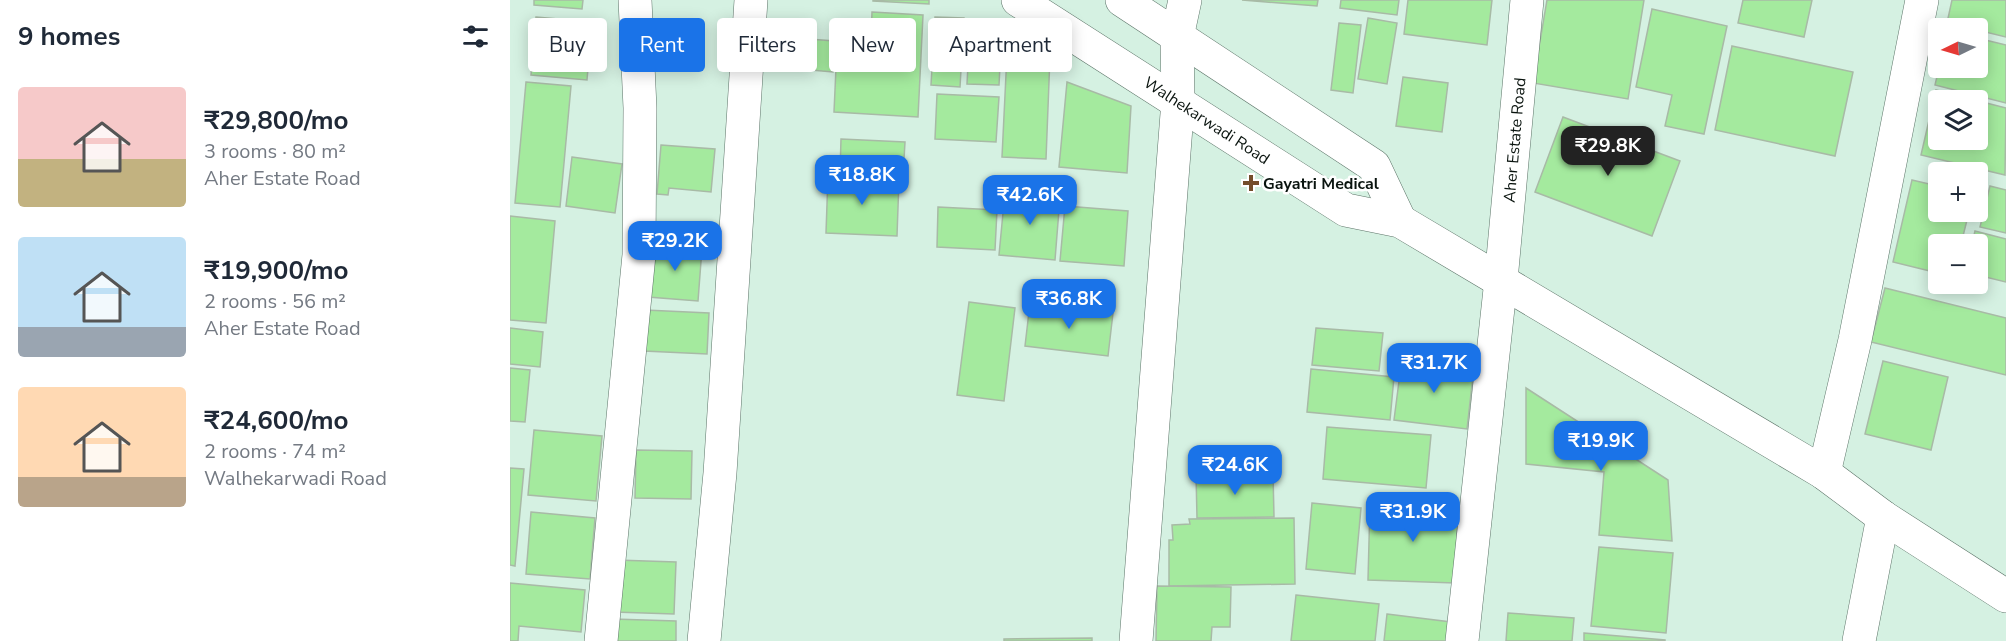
<!DOCTYPE html>
<html lang="en">
<head>
<meta charset="utf-8">
<style>
	:root { --surface:#fff; --page:#f6f6f7; --text:#1f2937; --muted:#747a83; --accent:#1a73e8 }
	body { margin:0; font-family:"Nunito Sans",sans-serif; background:var(--page); color:var(--text); height:100vh; display:flex; flex-direction:column; font-size:22px; white-space:nowrap }
	* { box-sizing:border-box; margin:0 }
	p { font-size:20px; color:var(--muted) }
	.icon { flex:none; width:33px; height:33px; fill:none; stroke:currentColor; stroke-width:2; stroke-linecap:round; stroke-linejoin:round }
	.map { position:relative; flex:1; overflow:hidden }
	.details { display:flex; flex-direction:column; background:var(--surface); width:510px }
	.details>* { flex:none }
	.banner { position:absolute; left:18px; top:18px; width:570px; height:54px; display:flex; gap:12px }
	.needle { width:39px; rotate:265deg }
	.controls { position:absolute; left:1418px; top:18px; display:grid; gap:12px }
	.controls a { display:grid; place-items:center; width:60px; height:60px; border-radius:6px; background:var(--surface); box-shadow:0 3px 15px #0003; font-size:30px }
	.price { position:absolute; translate:-50% -51px; padding:0 14px; border-radius:12px; background:var(--accent); color:#fff; font-size:20px; line-height:39px; filter:drop-shadow(0 2px 3px #0008) }
	.price::after { content:''; position:absolute; left:50%; top:36px; width:18px; height:14px; margin-left:-9px; background:inherit; clip-path:polygon(0 0,100% 0,50% 100%) }
	.price.selected { background:#222; color:#fff }
	ul { padding:0; list-style:none }
	li { display:flex; align-items:center; gap:18px; height:150px; padding:0 18px }
	li span { display:grid; place-items:center; flex:none; width:168px; height:120px; border-radius:6px; color:#555 }
	li>.icon { margin-inline-start:auto }
	span .icon { width:72px; height:72px; fill:#fffc; stroke-width:1 }
	li b { font-size:26px }
	h2 { display:flex; justify-content:space-between; align-items:center; height:72px; padding:0 18px; font-size:26px }
	.tag { padding:0 21px; border-radius:6px; background:var(--surface); box-shadow:0 3px 15px #0003; font-size:21px; line-height:54px }
	.tag.selected { background:var(--accent); color:#fff }
	main { display:flex; flex:1; min-height:0 }
	.map>svg:first-child { display:block }
	.building { fill:#a4ea9e; stroke:#a8baa6; stroke-width:1.5; fill-rule:evenodd }
	.lines { fill:none; stroke-linecap:round; stroke-linejoin:round }
	.minor-casing { stroke:#5c7468; stroke-width:34 }
	.tertiary-casing { stroke:#5c7468; stroke-width:34 }
	.minor { stroke:#fff; stroke-width:33 }
	.tertiary { stroke:#fff; stroke-width:33 }
	.poi-dot { fill:#744d2b; stroke:#fff; stroke-width:2 }
	.labels { text-anchor:middle; stroke-width:5; stroke-linejoin:round; paint-order:stroke }
	.street-label { font-size:16px; fill:#09130e; stroke:#fff }
	.poi-label { font-size:16px; font-weight:bold; fill:#09130e; stroke:#fff; text-anchor:start }
</style>
</head>
<body>
<main>
<section class="details">
<h2>9 homes<svg class="icon" aria-label="filters" viewBox="0 0 24 24"><path d="M4 7h16M4 17h16"/><circle cx="9" cy="7" r="2"/><circle cx="15" cy="17" r="2"/></svg></h2>
<ul>
<li><span style="background:linear-gradient(#f6c9c9 60%,#c2b280 0)"><svg class="icon" aria-label="home" viewBox="0 0 24 24"><path d="M3 11l9-7 9 7M6 9v11h12V9"/></svg></span><div><b>₹29,800/mo</b><p>3 rooms · 80 m²</p><p>Aher Estate Road</p></div></li>
<li><span style="background:linear-gradient(#bfe0f5 75%,#9aa5b1 0)"><svg class="icon" aria-label="home" viewBox="0 0 24 24"><path d="M3 11l9-7 9 7M6 9v11h12V9"/></svg></span><div><b>₹19,900/mo</b><p>2 rooms · 56 m²</p><p>Aher Estate Road</p></div></li>
<li><span style="background:linear-gradient(#ffd9b3 75%,#b9a48a 0)"><svg class="icon" aria-label="home" viewBox="0 0 24 24"><path d="M3 11l9-7 9 7M6 9v11h12V9"/></svg></span><div><b>₹24,600/mo</b><p>2 rooms · 74 m²</p><p>Walhekarwadi Road</p></div></li>
</ul>
</section>
<div class="map">
<svg width="1496" height="641" viewBox="0 0 1496 641">
	<rect width="100%" height="100%" fill="#d5f1e2"/>
	<!-- building -->
	<g class="building">
		<path d="M24,0H73L72,9L24,5Z"/>
		<path d="M363,0H419V4L363,1Z"/>
		<path d="M732,0H808L807,6Z"/>
		<path d="M831,0H889L887,15L830,8Z"/>
		<path d="M898,0H982L977,45L894,34Z"/>
		<path d="M1037,0H1134L1118,99L1023,83Z"/>
		<path d="M1233,0H1302L1294,37L1228,23Z"/>
		<path d="M1442,0H1496V37L1467,30V28L1437,23Z"/>
		<path d="M1142,9L1217,26L1194,134L1155,126L1162,95L1126,87Z"/>
		<path d="M362,12L413,15L408,117L324,112L326,68L360,70Z"/>
		<path d="M26,17L82,22L77,80L21,75Z"/>
		<path d="M425,17L454,18L450,87L421,85Z"/>
		<path d="M858,18L887,23L877,84L848,79Z"/>
		<path d="M829,23L851,25L843,93L821,90Z"/>
		<path d="M460,25L492,27L489,85L457,84Z"/>
		<path d="M257,36L325,41L323,72L255,66Z"/>
		<path d="M1467,38L1496,45V103L1425,85L1429,68H1467Z"/>
		<path d="M1222,46L1343,72L1325,156L1205,130Z"/>
		<path d="M497,54L540,56L536,159L492,157Z"/>
		<path d="M893,77L938,83L932,132L886,126Z"/>
		<path d="M16,82L61,86L50,207L5,203Z"/>
		<path d="M557,82L621,106L617,173L549,167Z"/>
		<path d="M1426,90L1496,108L1495,175L1411,155ZM1428,100H1467V140H1428Z"/>
		<path d="M427,94L489,97L486,142L425,139Z"/>
		<path d="M1053,117L1170,161L1142,236L1025,192Z"/>
		<path d="M331,139L395,142L393,176L330,173Z"/>
		<path d="M151,145L205,149L201,192L159,188L158,195L147,194Z"/>
		<path d="M62,157L112,164L105,213L56,206Z"/>
		<path d="M318,176L389,179L387,236L316,233Z"/>
		<path d="M1402,180L1428,186V212H1459L1451,244H1428V273L1383,262Z"/>
		<path d="M1480,186L1496,190V233L1470,227Z"/>
		<path d="M495,192L550,197L545,260L489,255Z"/>
		<path d="M555,206L618,211L614,266L550,261Z"/>
		<path d="M428,207L487,210L485,250L427,247Z"/>
		<path d="M0,216L45,221L36,323L0,320Z"/>
		<path d="M1465,231L1496,239V282L1467,275V244H1462Z"/>
		<path d="M142,244L192,248L188,301L138,297Z"/>
		<path d="M1375,288L1496,318V375L1361,342Z"/>
		<path d="M459,302L505,308L494,401L447,395Z"/>
		<path d="M520,303L603,313L598,356L515,346Z"/>
		<path d="M135,310L199,313L197,354L134,351Z"/>
		<path d="M0,328L33,332L30,367L0,364Z"/>
		<path d="M806,328L873,333L869,371L802,365Z"/>
		<path d="M892,358L964,367L957,429L884,420Z"/>
		<path d="M1373,361L1438,377L1421,450L1355,434Z"/>
		<path d="M0,368L20,370L15,422L0,421Z"/>
		<path d="M801,369L884,377L880,420L797,412Z"/>
		<path d="M1016,388L1158,480L1162,541L1089,535L1094,472L1016,464Z"/>
		<path d="M817,427L921,435L916,488L813,479Z"/>
		<path d="M24,430L92,436L86,501L18,495Z"/>
		<path d="M126,450L182,451L181,499L125,498Z"/>
		<path d="M0,468L14,469L5,566L0,565Z"/>
		<path d="M763,473L764,517L687,518L686,474Z"/>
		<path d="M802,503L851,508L845,574L796,569Z"/>
		<path d="M860,504L948,506L945,583L858,580Z"/>
		<path d="M21,512L85,518L80,579L16,574Z"/>
		<path d="M784,518L785,584L659,586V540H663L662,525L680,524L679,519Z"/>
		<path d="M1089,547L1163,553L1156,633L1081,626Z"/>
		<path d="M106,560L166,562L164,614L104,612Z"/>
		<path d="M0,583L75,590L71,632L9,626L8,641H0Z"/>
		<path d="M647,586L721,587L720,627H702L701,641H646Z"/>
		<path d="M786,595L869,604L865,641H781Z"/>
		<path d="M998,613L1064,618L1062,641H996Z"/>
		<path d="M877,614L949,623L947,641H874Z"/>
		<path d="M103,619L166,621V641H102Z"/>
		<path d="M1074,633L1155,640V641H1074Z"/>
		<path d="M582,638V641H494V639Z"/>
	</g>
	<g class="lines">
		<defs>
			<g id="minor">
				<path d="M1314,473L1345,340L1412,0"/>
				<path d="M91,641L129,255L130,108L125,0"/>
				<path d="M194,641L210,473L241,0"/>
				<path d="M626,641L668,101L667,37L675,0"/>
				<path d="M952,641L991,280L1017,0"/>
				<path d="M1349,641L1373,517"/>
			</g>
			<g id="tertiary">
				<path d="M508,0L836,210L890,221L1314,473L1373,517L1496,596"/>
				<path d="M612,0L864,166L890,221"/>
			</g>
		</defs>
		<!-- minor casing -->
		<use href="#minor" class="minor-casing"/>
		<!-- tertiary casing -->
		<use href="#tertiary" class="tertiary-casing"/>
		<!-- minor -->
		<use href="#minor" class="minor"/>
		<!-- tertiary -->
		<use href="#tertiary" class="tertiary"/>
	</g>
	<!-- markers -->
	<path class="poi-dot" d="M738 174h6v6h6v6h-6v6h-6v-6h-6v-6h6z"/>
	<g class="labels">
		<!-- street labels -->
		<g class="street-label">
			<text transform="translate(697 120) rotate(33)" y="6">Walhekarwadi Road</text>
			<text transform="translate(1004 140) rotate(-85)" y="6">Aher Estate Road</text>
		</g>
		<!-- poi labels -->
		<g class="poi-label">
			<text x="753" y="189">Gayatri Medical</text>
		</g>
	</g>
</svg>
<div class="controls">
<a><svg class="needle" viewBox="-14 -14 28 28"><path d="M0-13l5 13h-10z" fill="#e53935"/><path d="M0 13l5-13h-10z" fill="#747a83"/></svg></a>
<a><svg class="icon" aria-label="layers" viewBox="0 0 24 24"><path d="M12 4l9 5-9 5-9-5zM3 14l9 5 9-5"/></svg></a>
<a>+</a>
<a>−</a>
</div>
<b class="price selected" style="left:1098px;top:177px">₹29.8K</b>
<b class="price" style="left:352px;top:206px">₹18.8K</b>
<b class="price" style="left:520px;top:226px">₹42.6K</b>
<b class="price" style="left:165px;top:272px">₹29.2K</b>
<b class="price" style="left:559px;top:330px">₹36.8K</b>
<b class="price" style="left:924px;top:394px">₹31.7K</b>
<b class="price" style="left:1091px;top:472px">₹19.9K</b>
<b class="price" style="left:725px;top:496px">₹24.6K</b>
<b class="price" style="left:903px;top:543px">₹31.9K</b>
<div class="banner">
<a class="tag">Buy</a>
<a class="tag selected">Rent</a>
<a class="tag">Filters</a>
<a class="tag">New</a>
<a class="tag">Apartment</a>
</div>
</div>
</main>
</body>
</html>
